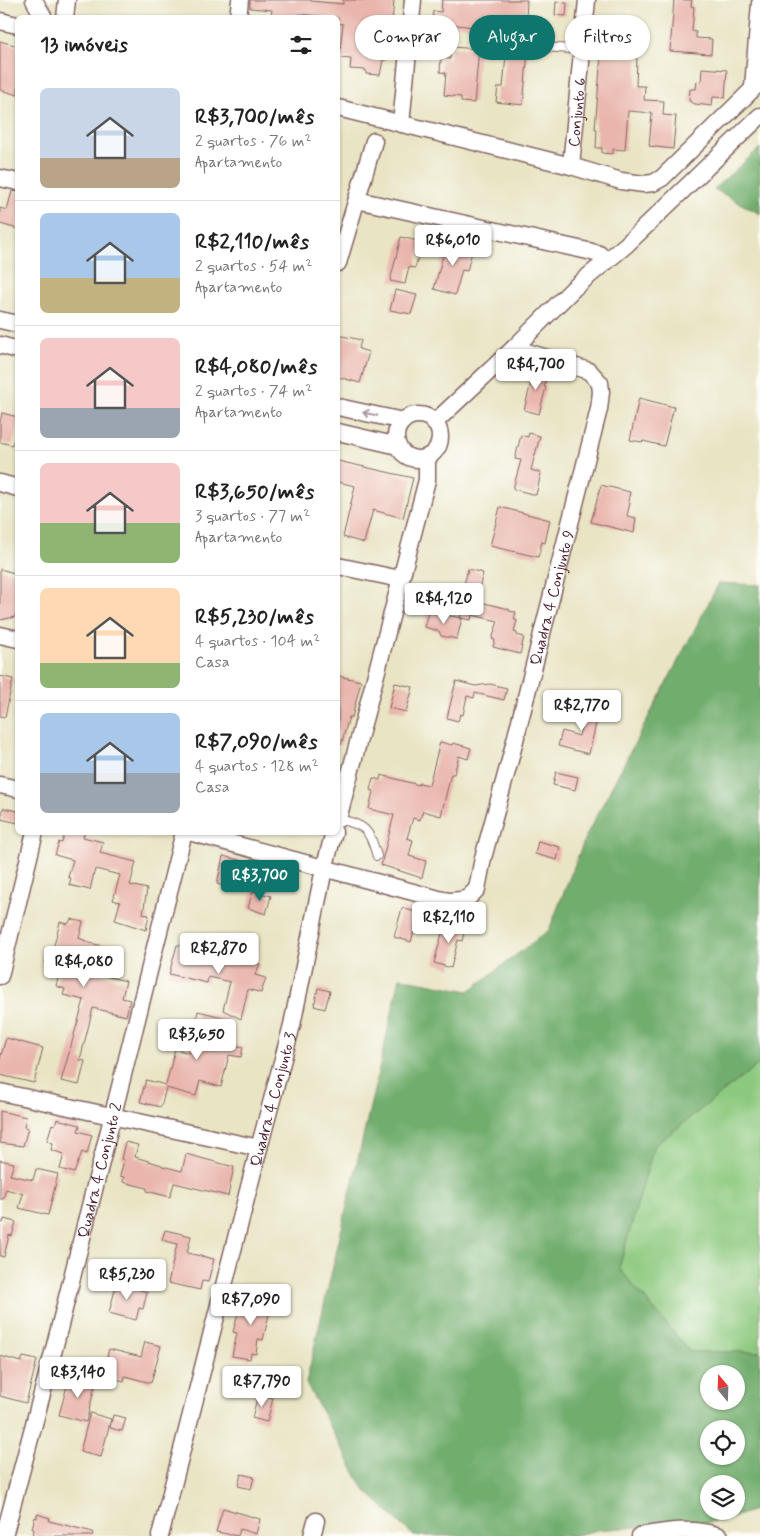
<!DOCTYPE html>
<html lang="pt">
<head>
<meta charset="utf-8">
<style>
	:root { --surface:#fff; --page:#f6f6f6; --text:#222; --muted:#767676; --line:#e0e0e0; --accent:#0f766e }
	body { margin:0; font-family:Mynerve,sans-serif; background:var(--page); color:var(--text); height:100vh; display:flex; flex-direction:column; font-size:19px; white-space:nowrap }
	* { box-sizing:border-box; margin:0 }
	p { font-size:16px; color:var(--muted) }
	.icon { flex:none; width:28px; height:28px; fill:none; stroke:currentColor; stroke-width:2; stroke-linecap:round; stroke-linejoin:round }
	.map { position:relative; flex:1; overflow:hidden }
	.side { position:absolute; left:15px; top:15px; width:325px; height:820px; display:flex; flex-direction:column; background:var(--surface); border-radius:8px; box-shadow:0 1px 4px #0004 }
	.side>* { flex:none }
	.hud { position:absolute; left:355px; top:15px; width:330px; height:45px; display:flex; gap:10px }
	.needle { width:32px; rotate:341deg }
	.tools { position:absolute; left:700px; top:1365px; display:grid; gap:10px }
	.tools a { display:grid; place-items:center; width:45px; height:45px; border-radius:50%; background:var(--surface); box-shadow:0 1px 4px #0004; font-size:25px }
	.price { position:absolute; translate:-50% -42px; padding:0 11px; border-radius:5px; background:#fff; color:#222; font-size:16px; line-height:32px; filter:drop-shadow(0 1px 2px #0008) }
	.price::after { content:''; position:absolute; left:50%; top:30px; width:15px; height:11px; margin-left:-8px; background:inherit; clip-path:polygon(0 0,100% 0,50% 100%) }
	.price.on { background:var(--accent); color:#fff }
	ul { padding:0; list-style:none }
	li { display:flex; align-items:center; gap:15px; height:125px; padding:0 25px }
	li+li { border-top:1px solid var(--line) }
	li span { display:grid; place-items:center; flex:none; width:140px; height:100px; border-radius:8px; color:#555 }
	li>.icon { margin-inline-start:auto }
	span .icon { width:60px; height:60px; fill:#fffc; stroke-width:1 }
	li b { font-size:21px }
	h2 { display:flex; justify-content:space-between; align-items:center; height:60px; padding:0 25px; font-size:21px }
	.chip { padding:0 18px; border-radius:22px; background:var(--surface); box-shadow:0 1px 4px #0004; font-size:18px; line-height:45px }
	.chip.on { background:var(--accent); color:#fff }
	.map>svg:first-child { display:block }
	.green { fill:#8cc97e; stroke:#6b7454 }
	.forest { fill:#71ad6d; stroke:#5e664c; fill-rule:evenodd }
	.building { fill:#e9b5ac }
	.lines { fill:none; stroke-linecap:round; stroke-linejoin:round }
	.service-casing { stroke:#826461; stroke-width:10 }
	.minor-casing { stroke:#826461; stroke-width:19 }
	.service { stroke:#fff; stroke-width:8 }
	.minor { stroke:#fff; stroke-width:16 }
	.oneway { stroke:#ae9aa0 }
	.labels { text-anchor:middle; stroke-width:5; stroke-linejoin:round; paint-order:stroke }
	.street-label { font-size:16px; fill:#4a1f2b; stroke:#fdfcf7 }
</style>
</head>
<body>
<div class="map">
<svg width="760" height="1536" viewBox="0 0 760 1536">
	<rect width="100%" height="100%" fill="#fdfcf7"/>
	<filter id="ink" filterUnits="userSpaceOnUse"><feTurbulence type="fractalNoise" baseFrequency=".02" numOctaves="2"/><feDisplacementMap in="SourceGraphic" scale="10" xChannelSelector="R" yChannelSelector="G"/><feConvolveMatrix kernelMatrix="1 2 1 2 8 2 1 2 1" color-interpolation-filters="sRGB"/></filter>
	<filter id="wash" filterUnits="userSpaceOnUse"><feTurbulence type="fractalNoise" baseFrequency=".0096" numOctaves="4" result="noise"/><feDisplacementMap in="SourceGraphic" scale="20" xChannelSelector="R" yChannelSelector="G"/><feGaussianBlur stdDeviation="1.12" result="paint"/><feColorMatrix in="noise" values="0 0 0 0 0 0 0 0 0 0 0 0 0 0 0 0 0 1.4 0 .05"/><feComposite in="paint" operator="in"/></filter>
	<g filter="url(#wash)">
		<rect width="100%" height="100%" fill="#e9e4c4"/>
		<!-- green -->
		<path class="green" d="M760,1063V1352H690L619,1268L654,1146Z"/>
		<!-- forest -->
		<g class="forest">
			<path d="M760,148V214L714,189Z"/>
			<path d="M719,583L760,585V1063L654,1146L619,1268L690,1352H760V1508L723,1521L597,1530L572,1536H414L364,1489L306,1383L400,978L469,991L549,930L586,836ZM709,1374H736V1401H709ZM709,1429H736V1456H709ZM709,1484H736V1511H709Z"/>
		</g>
		<g id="blocks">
			<!-- building -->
			<g class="building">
				<path d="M250,0H311V1L343,4V0H394L392,23H389L386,60H383L380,75L366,74V70L350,69L351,59L339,58L343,24L338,23V18L299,14L297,18L271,16L272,10L250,8Z"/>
				<path d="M442,0H527L525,41H529L523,105L496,102L498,87H503L508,34L474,29V27L432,22L433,11L441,12Z"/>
				<path d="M674,0H692L691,6L694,7L692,31L696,32V38L712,39L711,54L670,51Z"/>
				<path d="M556,2L567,3L566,16L555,15Z"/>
				<path d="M0,41L18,46V95L0,90Z"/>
				<path d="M451,47L479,49L474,103L461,102V97L444,95L446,73L440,72L441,58L450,59Z"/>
				<path d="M601,55L637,58L636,86H645L644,100L664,101L663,115L676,116L673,149L649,146L652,113L628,111L625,150L613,149V154L602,153V148H596L597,129H595Z"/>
				<path d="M702,68L727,70L725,98L713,97L712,106L695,104L689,101L690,89H696L697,81L701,82Z"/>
				<path d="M12,191L18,192V229L0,224V208L7,210Z"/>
				<path d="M401,237L422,242L415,268L409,267L405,284L390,281Z"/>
				<path d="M447,241L473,248L467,271L462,270L455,295L434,289Z"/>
				<path d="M395,290L417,295L411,314L390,310Z"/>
				<path d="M338,335L361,340L359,349L369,352L360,383L338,377Z"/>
				<path d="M535,367L548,371L544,387H546L539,414L524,410Z"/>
				<path d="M639,398L674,407L664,446L643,441L642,442L630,440Z"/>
				<path d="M2,413L18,417V429L12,445L0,442V422Z"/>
				<path d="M529,433L540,436L531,470L541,473L536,495L513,489L521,460L515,459L521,435L528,437Z"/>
				<path d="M338,461L413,478L403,518L373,510L364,543L343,537L355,486L338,482Z"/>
				<path d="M601,485L630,492L628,502L630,503L627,516L636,518L634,533L591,522Z"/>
				<path d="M500,507L550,520L545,543L542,542L538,557L490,546Z"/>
				<path d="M0,569L18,574V607L15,617L0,620Z"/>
				<path d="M468,569L483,573L476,601L509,609V611L516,612L514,620H517L514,632L517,633V635L524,637L520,654L493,647L495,640L492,639L498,621L472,615L471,620L460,618L465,597L461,596Z"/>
				<path d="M428,612L462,618L457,639L441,636L439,631L424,627Z"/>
				<path d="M0,676L13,679L5,717L0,716Z"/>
				<path d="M338,676L361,681L352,717H349L341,745H338Z"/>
				<path d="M456,681L475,686L490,684L507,688L504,700L475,693L474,698L467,696L463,715L460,714L458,721L447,718Z"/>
				<path d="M395,683L413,687L406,712L389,708Z"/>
				<path d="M587,703L600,706L589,754L558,746L562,731L579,736Z"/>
				<path d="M440,742L452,745L453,743L471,748L468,759L459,756L454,774H451L441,816L423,811L420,820L413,818L407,838L413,840L409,856L426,861L422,878L381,865L394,815L369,809L373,791L370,790L373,778L380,780L381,775L419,785V783L429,785Z"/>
				<path d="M556,772L578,777L575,790L553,785Z"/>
				<path d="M3,808L18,811V823L1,819Z"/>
				<path d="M65,832H85L83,837L103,842L100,853L136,862L130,885L147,889L143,914L149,915L146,930L115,920L120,902L113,900L120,875L95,869L90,890L69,885L71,878L68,877L73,860L55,855L59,842L62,843Z"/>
				<path d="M538,841L560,847L557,860L535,854Z"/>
				<path d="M223,856L246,862L239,890L217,884Z"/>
				<path d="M253,891L271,896L266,914L248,908Z"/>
				<path d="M402,908L419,913L411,942L394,937Z"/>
				<path d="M71,919L83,922L79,938L90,943L103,946L96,974L126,981L122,998L130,1000L126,1016L93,1008L80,1060L85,1061L79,1085L61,1081L84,1000L63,995L65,989L56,986L61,967L45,963L48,952L52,953L60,922L68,924Z"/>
				<path d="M452,921L466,925L462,941L458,940L451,968L434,963L444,926L448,928Z"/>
				<path d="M177,945L222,957L243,962V960L260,964L255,975L266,978L261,993L248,989L241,1019L223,1010L230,982L208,977L207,983L169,974Z"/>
				<path d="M318,988L330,991L325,1009L314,1006Z"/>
				<path d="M198,1011L231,1019L225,1043L243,1047L241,1057L229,1055L221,1087L200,1081L196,1096L166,1088L161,1107L140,1102L146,1080L166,1085L175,1049L189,1053Z"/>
				<path d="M6,1038L43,1048L34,1083L0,1075V1059Z"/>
				<path d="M0,1111L26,1117L24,1127L28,1128L23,1146L0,1143Z"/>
				<path d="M57,1119L80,1125L78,1131L92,1135L87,1154L82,1152L74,1173L60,1169L64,1154L51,1150L53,1143L47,1141L52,1124L55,1125Z"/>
				<path d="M125,1142L138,1145L135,1157L162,1165V1166L182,1171L186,1154L234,1167L228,1196L174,1183L170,1197L147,1191V1188L123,1182L124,1177L120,1176L124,1160L121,1159Z"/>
				<path d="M0,1160L14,1163L10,1175L33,1180L36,1169L58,1174L48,1215L19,1208L23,1194L6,1189L3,1199H0Z"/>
				<path d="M4,1219L16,1222L12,1236L9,1235L4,1257L0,1256V1222L3,1223Z"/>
				<path d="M165,1230L191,1236L187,1253L214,1259L208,1282L202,1281L200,1290L168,1283L177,1244L162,1240Z"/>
				<path d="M117,1282L147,1292L143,1309L139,1308L136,1320L109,1313Z"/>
				<path d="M246,1295L272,1302L263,1340L258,1339L256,1354L251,1353L250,1359L232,1356L237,1333L233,1332L239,1309H240L243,1297L245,1298Z"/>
				<path d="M145,1342L161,1346L151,1383L125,1376L124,1381L102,1375L109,1349L141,1357Z"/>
				<path d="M0,1356L21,1362L23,1357L37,1360L26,1403L0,1396Z"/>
				<path d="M70,1375L96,1382L86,1422L59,1415Z"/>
				<path d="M258,1394L273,1398L267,1422L252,1418Z"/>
				<path d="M90,1413L111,1419L101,1457L80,1452Z"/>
				<path d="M113,1415L126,1418L122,1431L110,1428Z"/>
				<path d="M241,1474L254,1477L251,1489L238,1486Z"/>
				<path d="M223,1508L260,1519L256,1534L240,1529L238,1536L216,1532Z"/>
				<path d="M37,1514L50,1518L49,1521L93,1532L92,1536H32L34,1529L32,1528L35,1517L37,1518Z"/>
			</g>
		</g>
	</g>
	<g filter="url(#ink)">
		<use href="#blocks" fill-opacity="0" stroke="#826461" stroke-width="1"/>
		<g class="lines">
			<defs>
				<g id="service">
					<path d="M534,46L582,50"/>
					<path d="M338,819C366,825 369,829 377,856"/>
				</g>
				<g id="minor">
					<path d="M34,0L44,18"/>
					<path d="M65,18L67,0"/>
					<path d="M238,18L240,0"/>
					<path d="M0,21L17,25"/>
					<path d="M753,87L760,3"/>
					<path d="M338,108L571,166L621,181L644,184L653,183L662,178L760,82"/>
					<path d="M401,124L413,0"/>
					<path id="s1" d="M571,166L587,0"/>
					<path d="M0,178L18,182"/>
					<path d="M357,200L588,251L599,254L607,261"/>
					<path d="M338,263L374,141"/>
					<path d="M0,320L18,324"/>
					<path d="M0,345L18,350"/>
					<path d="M338,407L403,421"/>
					<circle cx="418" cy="437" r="22"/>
					<path d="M434,423L514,348L574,288L626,245L760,116"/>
					<path d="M338,432L398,446"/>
					<path d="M0,483L18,488"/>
					<path d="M338,566L400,579"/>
					<path d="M0,635L18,639"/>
					<path d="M0,785L18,789"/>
					<path d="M338,819L427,480V457"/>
					<path id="s2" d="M189,832L439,899L450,901L461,900L468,898L477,889L483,858L510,760L599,409L601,392L600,383L589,371L514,348"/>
					<path d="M0,976L35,832"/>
					<path d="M0,1092L259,1148"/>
					<path id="s3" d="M4,1536L54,1349L184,832"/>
					<path id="s4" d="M160,1536L259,1148L292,1025L324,869L334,832"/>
					<path d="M312,1536L316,1521"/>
					<path d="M640,1536C667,1531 693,1527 720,1536"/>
				</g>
			</defs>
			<!-- service casing -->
			<use href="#service" class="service-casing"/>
			<!-- minor casing -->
			<use href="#minor" class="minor-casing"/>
			<!-- service -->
			<use href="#service" class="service"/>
			<!-- minor -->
			<use href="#minor" class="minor"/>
		</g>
		<!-- one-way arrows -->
		<defs><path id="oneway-shaft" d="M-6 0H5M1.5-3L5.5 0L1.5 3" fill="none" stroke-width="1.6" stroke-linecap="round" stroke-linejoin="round" transform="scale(1.25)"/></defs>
		<use class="oneway" href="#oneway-shaft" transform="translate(370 414) rotate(-168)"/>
	</g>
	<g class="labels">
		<!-- street labels -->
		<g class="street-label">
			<text dy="6" stroke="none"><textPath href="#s1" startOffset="54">Conjunto 6</textPath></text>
			<text dy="6" stroke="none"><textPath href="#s2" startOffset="602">Quadra 4 Conjunto 9</textPath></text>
			<text dy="6" stroke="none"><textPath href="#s4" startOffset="451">Quadra 4 Conjunto 3</textPath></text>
			<text dy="6" stroke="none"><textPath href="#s3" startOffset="378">Quadra 4 Conjunto 2</textPath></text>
		</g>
	</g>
</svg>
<div class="tools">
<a><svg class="needle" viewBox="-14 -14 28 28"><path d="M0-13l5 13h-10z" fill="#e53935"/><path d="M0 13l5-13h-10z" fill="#767676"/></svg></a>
<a><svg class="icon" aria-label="locate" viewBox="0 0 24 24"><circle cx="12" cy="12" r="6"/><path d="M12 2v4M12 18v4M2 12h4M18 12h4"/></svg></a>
<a><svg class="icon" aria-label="layers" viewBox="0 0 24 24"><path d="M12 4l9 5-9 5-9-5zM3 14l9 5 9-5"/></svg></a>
</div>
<b class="price" style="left:453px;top:267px">R$6,010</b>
<b class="price" style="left:536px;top:391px">R$4,700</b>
<b class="price" style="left:444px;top:625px">R$4,120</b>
<b class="price" style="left:582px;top:732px">R$2,770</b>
<b class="price on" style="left:260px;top:902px">R$3,700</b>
<b class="price" style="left:449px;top:944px">R$2,110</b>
<b class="price" style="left:219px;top:975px">R$2,870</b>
<b class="price" style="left:84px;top:988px">R$4,080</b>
<b class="price" style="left:197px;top:1061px">R$3,650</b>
<b class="price" style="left:127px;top:1301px">R$5,230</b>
<b class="price" style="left:251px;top:1326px">R$7,090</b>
<b class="price" style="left:78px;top:1399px">R$3,140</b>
<b class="price" style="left:262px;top:1408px">R$7,790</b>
<div class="hud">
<a class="chip">Comprar</a>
<a class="chip on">Alugar</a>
<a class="chip">Filtros</a>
</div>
<section class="side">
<h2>13 imóveis<svg class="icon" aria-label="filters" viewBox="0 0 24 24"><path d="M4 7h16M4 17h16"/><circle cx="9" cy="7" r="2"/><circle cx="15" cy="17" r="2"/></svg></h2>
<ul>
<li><span style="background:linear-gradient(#c9d6e8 70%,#b9a48a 0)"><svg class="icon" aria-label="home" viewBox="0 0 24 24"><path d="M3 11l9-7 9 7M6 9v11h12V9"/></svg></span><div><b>R$3,700/mês</b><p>2 quartos · 76 m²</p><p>Apartamento</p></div></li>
<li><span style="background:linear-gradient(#a9c7e8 65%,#c2b280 0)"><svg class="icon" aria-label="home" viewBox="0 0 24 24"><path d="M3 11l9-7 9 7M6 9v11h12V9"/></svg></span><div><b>R$2,110/mês</b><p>2 quartos · 54 m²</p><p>Apartamento</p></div></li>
<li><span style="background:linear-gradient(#f6c9c9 70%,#9aa5b1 0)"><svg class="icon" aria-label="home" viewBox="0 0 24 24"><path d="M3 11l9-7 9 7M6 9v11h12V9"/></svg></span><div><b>R$4,080/mês</b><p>2 quartos · 74 m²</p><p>Apartamento</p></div></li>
<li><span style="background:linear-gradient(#f6c9c9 60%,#8fb573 0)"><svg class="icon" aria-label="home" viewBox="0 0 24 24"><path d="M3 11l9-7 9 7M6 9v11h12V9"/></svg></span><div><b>R$3,650/mês</b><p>3 quartos · 77 m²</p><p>Apartamento</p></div></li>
<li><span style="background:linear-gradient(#ffd9b3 75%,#8fb573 0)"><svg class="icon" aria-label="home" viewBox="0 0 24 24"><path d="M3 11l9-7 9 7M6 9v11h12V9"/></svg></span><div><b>R$5,230/mês</b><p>4 quartos · 104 m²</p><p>Casa</p></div></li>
<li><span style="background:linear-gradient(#a9c7e8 60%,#9aa5b1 0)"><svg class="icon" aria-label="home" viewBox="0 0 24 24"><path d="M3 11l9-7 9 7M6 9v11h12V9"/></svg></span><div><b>R$7,090/mês</b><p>4 quartos · 128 m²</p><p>Casa</p></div></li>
</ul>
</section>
</div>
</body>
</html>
